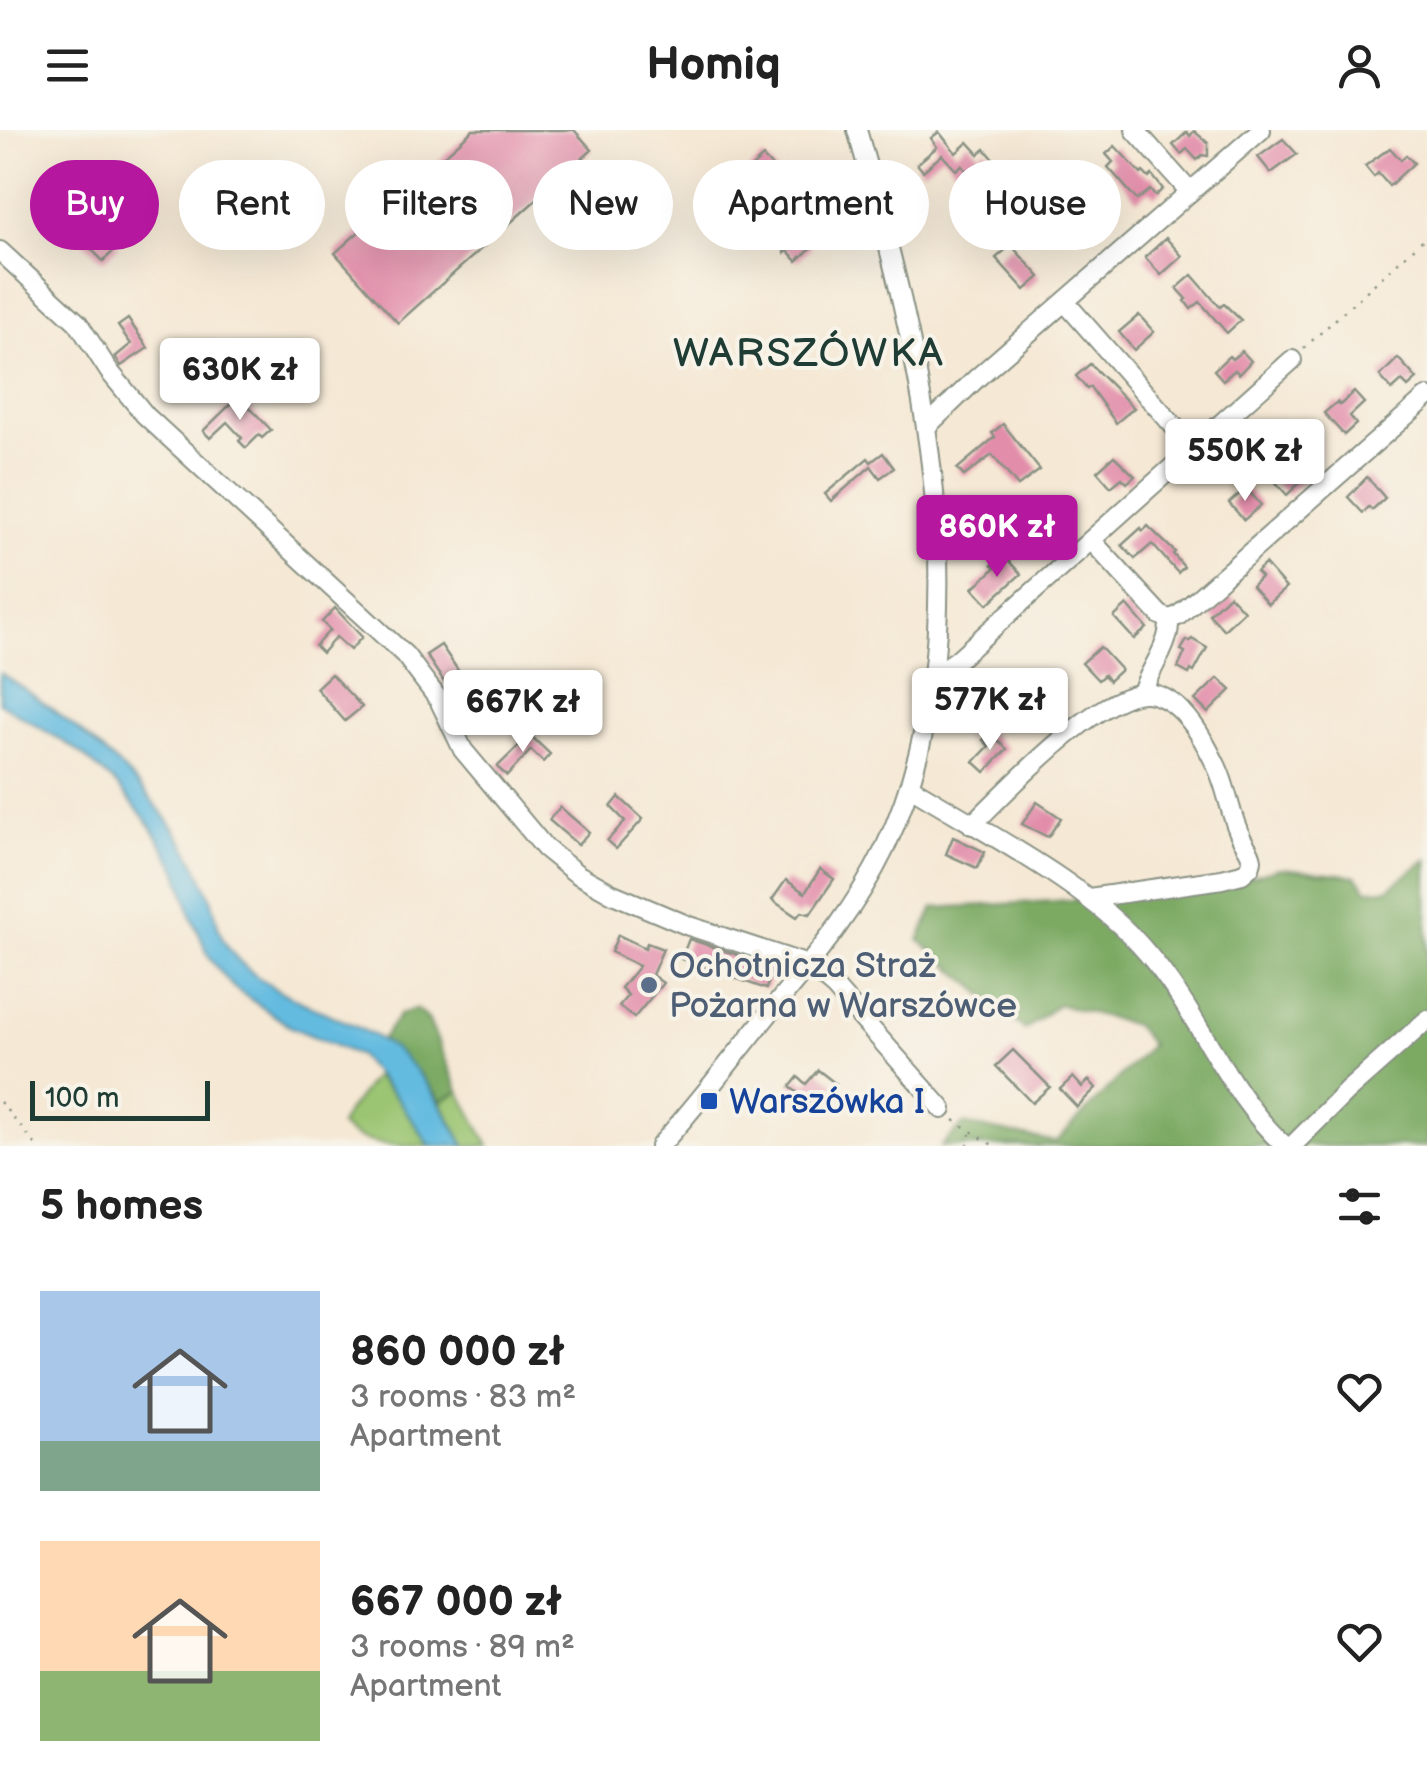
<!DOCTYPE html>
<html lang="en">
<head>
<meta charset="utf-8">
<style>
	:root { --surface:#fff; --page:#f2f2f2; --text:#222; --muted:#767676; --accent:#b5179e }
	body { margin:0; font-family:"Balsamiq Sans",sans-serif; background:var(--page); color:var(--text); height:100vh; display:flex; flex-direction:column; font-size:38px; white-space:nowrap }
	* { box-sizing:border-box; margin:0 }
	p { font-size:32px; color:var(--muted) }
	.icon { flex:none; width:55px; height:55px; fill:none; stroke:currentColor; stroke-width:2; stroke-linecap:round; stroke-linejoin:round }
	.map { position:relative; height:1016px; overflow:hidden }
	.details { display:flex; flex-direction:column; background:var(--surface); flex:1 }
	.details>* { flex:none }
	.top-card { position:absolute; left:30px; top:30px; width:1368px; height:90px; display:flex; gap:20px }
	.scale { position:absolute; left:30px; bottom:25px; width:180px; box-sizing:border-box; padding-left:10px; border:5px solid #1f3d34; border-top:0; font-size:28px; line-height:35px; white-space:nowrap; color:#1f3d34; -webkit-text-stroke:8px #f7f3e8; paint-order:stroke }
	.price { position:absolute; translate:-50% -85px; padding:0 22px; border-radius:10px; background:#fff; color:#222; font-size:32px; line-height:65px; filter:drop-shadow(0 2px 5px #0008) }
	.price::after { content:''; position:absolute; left:50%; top:60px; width:30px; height:22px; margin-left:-15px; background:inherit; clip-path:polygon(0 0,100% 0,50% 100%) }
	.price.current { background:var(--accent); color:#fff }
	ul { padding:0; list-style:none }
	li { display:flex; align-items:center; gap:30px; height:250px; padding:0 40px }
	li span { display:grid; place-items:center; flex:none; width:280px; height:200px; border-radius:0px; color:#555 }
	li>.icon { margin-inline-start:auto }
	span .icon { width:120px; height:120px; fill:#fffc; stroke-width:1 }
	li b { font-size:42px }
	h2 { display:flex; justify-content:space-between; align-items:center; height:120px; padding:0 40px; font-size:42px }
	.tag { padding:0 35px; border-radius:45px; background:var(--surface); box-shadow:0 10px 40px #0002; font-size:35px; line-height:90px }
	.tag.current { background:var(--accent); color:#fff }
	header { display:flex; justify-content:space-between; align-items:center; height:130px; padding:0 40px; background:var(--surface); font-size:45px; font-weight:800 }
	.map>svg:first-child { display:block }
	.green { fill:#9bc572; stroke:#5d8153; stroke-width:2.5 }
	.forest { fill:#7caa64; stroke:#4e744c; stroke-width:2.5 }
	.water { fill:#63bbe0; stroke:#417c8a; stroke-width:2.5 }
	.building { fill:#e28daa }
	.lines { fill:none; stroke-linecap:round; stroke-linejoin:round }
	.minor-casing { stroke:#8a9284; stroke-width:22 }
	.path { stroke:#8a9284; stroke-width:2.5; stroke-dasharray:2.5 8; stroke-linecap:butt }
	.minor { stroke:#fff; stroke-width:18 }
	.service-dot { fill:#5c6f8a; stroke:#f7f3e8; stroke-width:4 }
	.transit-dot { fill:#1a4fb4; stroke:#f7f3e8; stroke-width:4 }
	.labels { text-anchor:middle; stroke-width:8; stroke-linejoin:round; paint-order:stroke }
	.service-label { font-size:35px; fill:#4e5e75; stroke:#f7f3e8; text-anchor:start }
	.transit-label { font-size:35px; fill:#164399; stroke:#f7f3e8; text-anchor:start }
	.quarter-label { font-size:40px; letter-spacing:2.5px; fill:#1f3d34; stroke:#f7f3e8 }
</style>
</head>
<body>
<header><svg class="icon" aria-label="menu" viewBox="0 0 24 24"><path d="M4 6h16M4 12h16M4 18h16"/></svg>Homiq<svg class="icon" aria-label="person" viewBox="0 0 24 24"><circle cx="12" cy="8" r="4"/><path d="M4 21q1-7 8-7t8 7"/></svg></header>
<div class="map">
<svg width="1427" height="1016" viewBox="0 0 1427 1016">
	<rect width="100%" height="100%" fill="#f7f3e8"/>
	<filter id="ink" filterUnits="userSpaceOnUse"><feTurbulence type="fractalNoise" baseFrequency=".01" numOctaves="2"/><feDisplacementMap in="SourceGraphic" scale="20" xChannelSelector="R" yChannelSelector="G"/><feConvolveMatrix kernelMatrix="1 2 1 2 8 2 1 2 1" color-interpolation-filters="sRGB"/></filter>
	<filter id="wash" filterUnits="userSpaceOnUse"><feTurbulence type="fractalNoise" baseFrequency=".0048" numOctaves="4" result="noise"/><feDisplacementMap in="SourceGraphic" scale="40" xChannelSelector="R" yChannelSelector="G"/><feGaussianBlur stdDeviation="2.25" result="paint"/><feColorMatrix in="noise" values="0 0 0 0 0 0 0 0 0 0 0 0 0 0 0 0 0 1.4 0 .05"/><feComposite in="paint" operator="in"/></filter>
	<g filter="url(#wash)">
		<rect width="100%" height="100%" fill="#f5e8d4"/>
		<!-- green -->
		<g class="green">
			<path d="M375,946L398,969L430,1016C399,1016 361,1016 340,996L347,982Z"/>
			<path d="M459,961L489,1016H465L441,972Z"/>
		</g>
		<!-- forest -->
		<g class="forest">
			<path d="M1427,729V1016H941L964,994L1056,1012L1151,915L1135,895L1058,874L1025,900L919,810L934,778L1196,763L1280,738L1356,746L1367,760L1388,759Z"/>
			<path d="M416,879L428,889L459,961L441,971L421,945L381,910L400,884Z"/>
		</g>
		<!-- water -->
		<path class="water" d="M0,543C67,586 151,654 191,725C198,738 205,753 210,766C217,783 216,801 227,816C262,867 332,880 381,910C422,935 442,977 465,1016H430L398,969L358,925L291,897L233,857L210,829L191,785L178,741L151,696L117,655L77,620L0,573Z"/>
		<g id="blocks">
			<!-- building -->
			<g class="building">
				<path d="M473,0H574L592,20L398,193L335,123Z"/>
				<path d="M1194,1L1208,13V26L1202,25L1197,30L1187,19L1181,24L1173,15L1187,2L1190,6Z"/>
				<path d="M939,2L956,23L968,12L979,24L985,19L997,33L974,51L962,35L956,40L942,25L923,41L917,34L937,17L931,8Z"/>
				<path d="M1283,9L1297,24L1271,43L1258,27Z"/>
				<path d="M1115,16L1141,44L1143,42L1149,48L1152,45L1163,59L1155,66L1150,60L1137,70L1108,37L1113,32L1106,24Z"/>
				<path d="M1390,18L1401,30L1406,25L1414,33L1389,56L1378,43L1374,47L1365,36Z"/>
				<path d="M763,27L800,67L781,83L745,43Z"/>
				<path d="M841,47L850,58L816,88L807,78Z"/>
				<path d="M81,78L119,116L103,131L65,93Z"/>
				<path d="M790,96L812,117L797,131L788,121L785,123L777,107Z"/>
				<path d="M1166,108L1182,126L1161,145L1145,127Z"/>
				<path d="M1011,115L1040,147L1025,160L996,128Z"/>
				<path d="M1192,145L1220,177L1224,174L1241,190L1227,203L1200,172L1191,179L1185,171L1187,169L1177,158Z"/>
				<path d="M1139,185L1154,202L1134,220L1119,202Z"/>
				<path d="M128,189L148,218L121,236L115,227L131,214L118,196Z"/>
				<path d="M1242,221L1251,231L1239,244L1235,240L1223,250L1214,240L1229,226L1232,229Z"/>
				<path d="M1398,228L1417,249L1408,257L1402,251L1392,260L1380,246Z"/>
				<path d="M1090,234L1134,278L1116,293L1090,257L1087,259L1076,246Z"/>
				<path d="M1354,262L1364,273L1350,286L1356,294L1344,305L1324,283L1337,272L1340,275Z"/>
				<path d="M239,266L271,300L262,308L259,305L246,318L239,311L242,308L227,292L210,308L203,301Z"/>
				<path d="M1003,294L1040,340L1018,356L992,325L964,346L957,339L995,307L992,303Z"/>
				<path d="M883,323L894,338L880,348L871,336L831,371L825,364L868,328L871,332Z"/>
				<path d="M1114,326L1135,346L1127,353L1122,348L1111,357L1097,341Z"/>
				<path d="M1291,333L1305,348L1287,365L1273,349Z"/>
				<path d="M1367,347L1385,368L1372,380L1369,377L1363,383L1348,367Z"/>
				<path d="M1246,358L1261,375L1244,390L1229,373Z"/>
				<path d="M1148,396L1175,422L1173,424L1184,437L1178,443L1152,414L1135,429L1122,415L1141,398L1143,401Z"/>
				<path d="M1003,425L1021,444L988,474L973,458L995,438L992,435Z"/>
				<path d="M1265,434L1286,458L1268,474L1252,456L1261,447L1256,442Z"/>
				<path d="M1229,465L1244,481L1224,500L1209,484Z"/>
				<path d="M1127,475L1147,498L1134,509L1114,487Z"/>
				<path d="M335,478L362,507L350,520L336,507L322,523L315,516L330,500L322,492Z"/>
				<path d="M1192,509L1207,518L1194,542L1191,540L1189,544L1178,538L1185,522L1181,520L1187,510L1190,512Z"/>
				<path d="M441,515L471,560L456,570L426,525Z"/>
				<path d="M1100,517L1121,540L1109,551L1104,545L1098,550L1082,533Z"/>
				<path d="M331,544L362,577L345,591L316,558Z"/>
				<path d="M1218,548L1231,560L1208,583L1195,570Z"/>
				<path d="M989,603L1007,619L985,642L974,632L989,616L983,610Z"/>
				<path d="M530,605L550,624L543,632L531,620L507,646L497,637Z"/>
				<path d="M619,667L643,689L616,719L607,711L625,691L611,677Z"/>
				<path d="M1037,672L1061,688L1048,707L1022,694Z"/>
				<path d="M560,677L589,702L578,715L549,690Z"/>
				<path d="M953,707L985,722L977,738L946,724Z"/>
				<path d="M820,739L834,749L810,784L801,782L797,787L772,770L786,750L805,763Z"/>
				<path d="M618,805L645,818L647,813L663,819L652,845L663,853L634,888L619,876L628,865L621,858L639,836L611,822Z"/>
				<path d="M689,809L774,837L766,859L681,829Z"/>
				<path d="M1013,920L1050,957L1032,973L996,936Z"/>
				<path d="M818,940L836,954L819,975L814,971L812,974L790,957L798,947L806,954Z"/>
				<path d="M1073,947L1082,957L1089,950L1096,958L1077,977L1060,959Z"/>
			</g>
		</g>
	</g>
	<g filter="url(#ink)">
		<use href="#blocks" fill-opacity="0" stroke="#8a9284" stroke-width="2.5"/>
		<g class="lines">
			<defs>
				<g id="minor">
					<path d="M1135,0L1190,62"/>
					<path d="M0,121L78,193L109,241L145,285L405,525L439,570L463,620L545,718L577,744L613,764L689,796L808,835L835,858L942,979"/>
					<path d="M1065,172L1193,318"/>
					<path d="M926,297L977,248L1261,0"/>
					<path d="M1091,410L1160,485L1169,489L1178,486L1427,267"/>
					<path d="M934,546L957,530L1292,230"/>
					<path d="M1142,562C1150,538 1171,515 1169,489"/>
					<path d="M909,656C985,703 1090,755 1147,823C1199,883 1226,962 1285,1016"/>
					<path d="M972,695C1005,663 1107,552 1153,564C1185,572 1204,610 1217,637C1228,660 1230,687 1242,709C1245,715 1251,722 1252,730C1252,732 1251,734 1250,737L1242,744L1222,749L1089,768"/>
					<path d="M660,1016C697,975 731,930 766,887C809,834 854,782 884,720C989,498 921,225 857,0"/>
					<path d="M1292,1016L1347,961L1427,890"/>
				</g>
			</defs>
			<!-- minor casing -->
			<use href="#minor" class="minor-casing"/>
			<!-- path -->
			<g class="path">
				<path d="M1304,218L1427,106"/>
				<path d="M0,972L37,1016"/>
				<path d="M954,990L994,1016"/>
				<path d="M968,1016L970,1004"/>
			</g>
			<!-- minor -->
			<use href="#minor" class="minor"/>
		</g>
	</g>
	<!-- markers -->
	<circle class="service-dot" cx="649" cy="855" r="10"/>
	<rect class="transit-dot" x="699" y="961" width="20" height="20" rx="5"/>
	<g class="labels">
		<!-- service labels -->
		<g class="service-label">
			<text x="669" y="847">Ochotnicza Straż<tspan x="669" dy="40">Pożarna w Warszówce</tspan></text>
		</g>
		<!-- transit labels -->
		<g class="transit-label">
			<text x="729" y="983">Warszówka I</text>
		</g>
		<!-- quarter labels -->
		<g class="quarter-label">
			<text x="809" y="236">WARSZÓWKA</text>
		</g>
	</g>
</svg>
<div class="scale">100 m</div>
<b class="price" style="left:240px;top:293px">630K zł</b>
<b class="price" style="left:1245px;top:374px">550K zł</b>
<b class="price current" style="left:997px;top:450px">860K zł</b>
<b class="price" style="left:990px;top:623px">577K zł</b>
<b class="price" style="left:523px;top:625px">667K zł</b>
<div class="top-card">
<a class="tag current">Buy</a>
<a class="tag">Rent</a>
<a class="tag">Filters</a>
<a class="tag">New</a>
<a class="tag">Apartment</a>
<a class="tag">House</a>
</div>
</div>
<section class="details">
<h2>5 homes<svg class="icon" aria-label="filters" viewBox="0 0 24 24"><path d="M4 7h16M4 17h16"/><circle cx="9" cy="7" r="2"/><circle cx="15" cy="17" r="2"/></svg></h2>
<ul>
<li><span style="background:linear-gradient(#a9c7e8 75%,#7fa58c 0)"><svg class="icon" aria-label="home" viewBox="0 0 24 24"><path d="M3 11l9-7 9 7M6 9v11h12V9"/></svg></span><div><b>860 000 zł</b><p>3 rooms · 83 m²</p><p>Apartment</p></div><svg class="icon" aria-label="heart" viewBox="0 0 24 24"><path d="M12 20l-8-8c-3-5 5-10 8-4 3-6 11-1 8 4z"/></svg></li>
<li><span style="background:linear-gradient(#ffd9b3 65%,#8fb573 0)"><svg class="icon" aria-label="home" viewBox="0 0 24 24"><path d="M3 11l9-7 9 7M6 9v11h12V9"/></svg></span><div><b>667 000 zł</b><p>3 rooms · 89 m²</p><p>Apartment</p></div><svg class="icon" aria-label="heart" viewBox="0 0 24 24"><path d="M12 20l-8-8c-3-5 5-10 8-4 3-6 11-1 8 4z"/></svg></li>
</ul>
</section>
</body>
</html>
